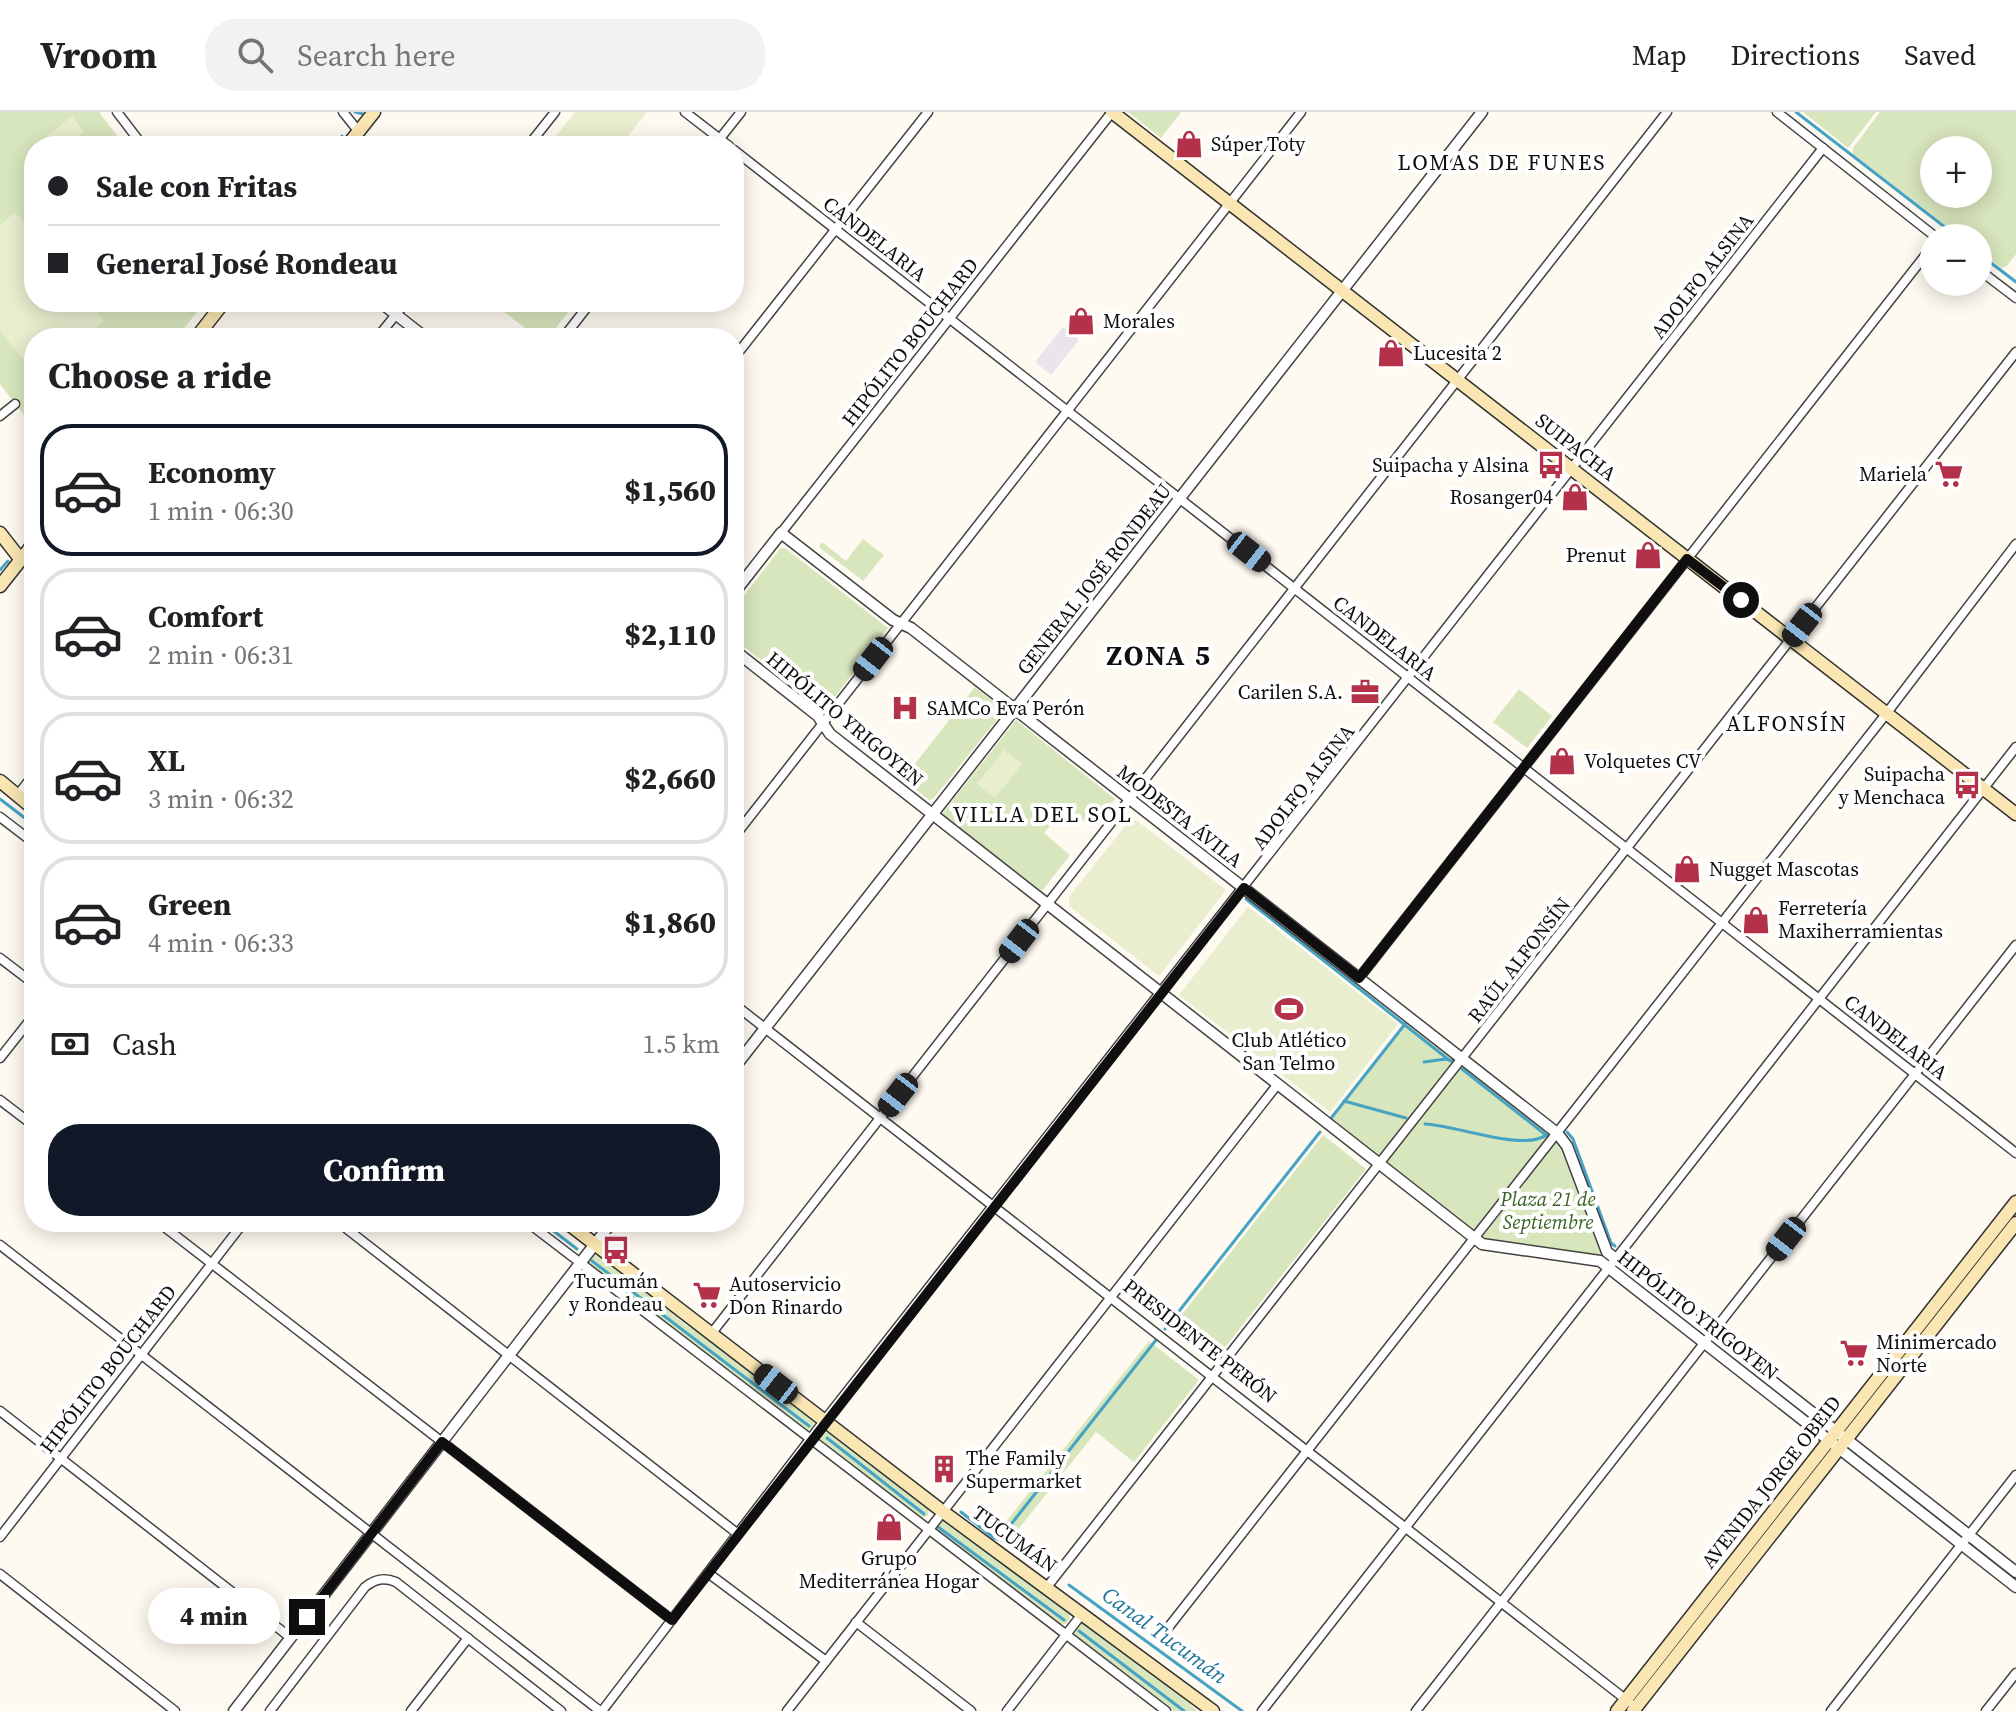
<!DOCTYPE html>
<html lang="en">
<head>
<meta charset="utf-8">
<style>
  :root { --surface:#fff; --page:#f2f2f2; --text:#202124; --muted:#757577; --line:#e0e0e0; --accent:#111827 }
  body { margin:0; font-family:"Source Serif 4",serif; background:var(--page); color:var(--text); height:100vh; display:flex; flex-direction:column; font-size:30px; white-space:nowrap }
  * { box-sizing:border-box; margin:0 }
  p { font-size:26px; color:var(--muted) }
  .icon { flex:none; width:44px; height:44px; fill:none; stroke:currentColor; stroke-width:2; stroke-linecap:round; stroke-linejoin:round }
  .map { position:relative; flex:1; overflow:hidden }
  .drawer { position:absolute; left:24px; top:216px; width:720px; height:904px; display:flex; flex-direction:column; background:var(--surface); border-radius:32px; box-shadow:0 4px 20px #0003 }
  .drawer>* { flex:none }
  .top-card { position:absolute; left:24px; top:24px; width:720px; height:176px; border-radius:32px; box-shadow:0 4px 20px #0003; display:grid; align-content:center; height:176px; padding:0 24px; background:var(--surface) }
  .controls { position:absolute; left:1920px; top:24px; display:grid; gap:16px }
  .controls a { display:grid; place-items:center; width:72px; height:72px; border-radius:50%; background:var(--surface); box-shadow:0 4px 20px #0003; font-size:40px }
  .end { position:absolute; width:36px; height:36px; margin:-18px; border:10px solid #0f0f0f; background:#fff; box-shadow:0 0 0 4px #fff }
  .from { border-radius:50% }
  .bubble { position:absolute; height:56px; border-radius:28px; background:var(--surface); box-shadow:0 4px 20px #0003; font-size:26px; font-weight:800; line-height:56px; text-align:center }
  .car { position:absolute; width:24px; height:48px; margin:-24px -12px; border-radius:10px; box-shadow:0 0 6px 2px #0007; background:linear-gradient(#222 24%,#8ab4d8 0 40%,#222 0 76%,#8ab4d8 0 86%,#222 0) }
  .top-card b { display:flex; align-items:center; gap:28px; height:76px; font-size:30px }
  .top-card b+b { border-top:2px solid var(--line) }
  .top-card i { width:20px; height:20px; background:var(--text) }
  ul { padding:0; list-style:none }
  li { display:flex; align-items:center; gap:24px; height:132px; margin:0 16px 12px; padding:0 8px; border:4px solid var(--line); border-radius:32px }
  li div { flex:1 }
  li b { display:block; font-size:30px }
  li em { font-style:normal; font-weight:800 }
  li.selected { border-color:var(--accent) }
  li>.icon { width:72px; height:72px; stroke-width:1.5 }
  h2 { padding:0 24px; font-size:36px; line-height:96px }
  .pay { display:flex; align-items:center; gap:20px; height:88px; padding:0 24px; font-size:30px }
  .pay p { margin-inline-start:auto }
  .button { display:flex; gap:16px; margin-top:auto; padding:16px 24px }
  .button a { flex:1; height:92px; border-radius:32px; background:var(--accent); color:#fff; font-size:32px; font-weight:800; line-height:92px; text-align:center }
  header { display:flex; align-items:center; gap:48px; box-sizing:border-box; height:112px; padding:0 40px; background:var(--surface); border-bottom:2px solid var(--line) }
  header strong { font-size:38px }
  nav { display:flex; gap:44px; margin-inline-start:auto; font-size:28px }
  .search { width:560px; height:72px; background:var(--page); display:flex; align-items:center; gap:20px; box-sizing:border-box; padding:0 28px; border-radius:32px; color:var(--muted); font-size:30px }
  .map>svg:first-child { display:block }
  .industrial { fill:#eae4ec }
  .green { fill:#d8e6bd; fill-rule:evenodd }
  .pitch { fill:#e8eece }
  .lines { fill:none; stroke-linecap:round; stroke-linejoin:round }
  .stream { stroke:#46a3c3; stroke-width:3 }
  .minor-casing { stroke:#424242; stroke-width:11 }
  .tertiary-casing { stroke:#424242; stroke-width:13 }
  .secondary-casing { stroke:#313131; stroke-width:15 }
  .minor { stroke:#fff; stroke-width:8 }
  .tertiary { stroke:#fff; stroke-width:10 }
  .secondary { stroke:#f9e6b2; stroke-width:12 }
  .route { stroke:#0f0f0f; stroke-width:10 }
  .labels { text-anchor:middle; stroke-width:8; stroke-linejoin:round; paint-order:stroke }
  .poi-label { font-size:20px; fill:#0f0f0f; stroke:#fff; text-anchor:start }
  .street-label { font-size:20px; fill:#0f0f0f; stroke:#fff }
  .park-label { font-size:20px; font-style:italic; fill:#396224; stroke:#fff }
  .neighbourhood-label { font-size:22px; letter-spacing:2px; fill:#0f0f0f; stroke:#fff }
  .water-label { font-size:22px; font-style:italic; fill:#217597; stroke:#fff }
  .district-label { font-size:28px; font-weight:bold; letter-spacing:2px; fill:#0f0f0f; stroke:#fff }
</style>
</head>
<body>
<header>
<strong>Vroom</strong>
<div class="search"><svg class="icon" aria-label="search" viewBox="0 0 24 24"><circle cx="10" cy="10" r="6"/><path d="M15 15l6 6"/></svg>Search here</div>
<nav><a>Map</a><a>Directions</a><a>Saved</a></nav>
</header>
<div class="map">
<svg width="2016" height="1599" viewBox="0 0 2016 1599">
  <rect width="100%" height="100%" fill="#fefaf1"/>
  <polygon class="industrial" points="1063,215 1079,228 1051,263 1035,250"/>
  <g class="green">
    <polygon points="0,0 99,0 125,34 34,34 34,190 205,190 176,226 34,226 34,316 0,272"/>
    <polygon points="1128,0 1181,0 1161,26"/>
    <polygon points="1803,0 1876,0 1848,36"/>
    <path d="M1880,0H2016V142L2007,154L2001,156L1978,138V126H1962L1853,42V36ZM1934,38H1978V82H1934Z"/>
    <polygon points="491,190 576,190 548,226 538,226"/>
    <polygon points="863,427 884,443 863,469 819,435 822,430 846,449"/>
    <polygon points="785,436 888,516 827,595 823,596 734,527 734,497 780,437"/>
    <polygon points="975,575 1003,597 1003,600 933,687 929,688 903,667"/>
    <polygon points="1519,577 1552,604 1527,636 1493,610"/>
    <polygon points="1016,608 1115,687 1092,715 1066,694 1044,721 1070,743 1042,779 942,702"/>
    <polygon points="1410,906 1557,1021 1475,1126 1326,1012"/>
    <polygon points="1323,1023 1366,1057 1214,1249 1172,1215"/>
    <polygon points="1558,1027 1561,1030 1603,1141 1598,1143 1485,1128 1481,1123 1554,1028"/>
    <polygon points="594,1143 600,1143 613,1153 686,1213 707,1226 811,1306 814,1310 812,1317 805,1319 589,1153 588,1148"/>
    <polygon points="1149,1229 1199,1268 1134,1350 1096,1320 1012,1425 997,1421"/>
    <polygon points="822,1320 831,1321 928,1396 928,1404 920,1406 820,1331 819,1324"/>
    <polygon points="942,1407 1063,1493 1069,1500 1070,1507 1066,1512 1059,1512 938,1421 936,1413"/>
    <polygon points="1082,1511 1090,1513 1173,1575 1197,1599 1174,1599 1077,1527 1073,1518"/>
  </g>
  <g class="pitch">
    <polygon points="575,0 647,0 620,34 548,34"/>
    <polygon points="72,4 84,20 67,34 34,34 34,49 27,40"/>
    <polygon points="15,100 34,123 34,190 89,190 104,209 83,226 34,226 34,260 0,219 0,113"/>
    <polygon points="1004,638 1022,652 995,686 977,672"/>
    <polygon points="1136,708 1226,778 1159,864 1069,794 1069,785 1129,709"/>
    <polygon points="1248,795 1398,912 1330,1000 1179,883"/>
  </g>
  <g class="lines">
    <g class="stream">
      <polyline points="355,0 363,2"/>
      <polyline points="1796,0 1959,126"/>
      <polyline points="340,34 342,24"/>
      <polyline points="1978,141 2016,170"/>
      <polyline points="0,458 8,449"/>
      <polyline points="0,687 34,713"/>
      <polyline points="1246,787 1449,948"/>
      <polyline points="1424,950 1446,947 1452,949"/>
      <polyline points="1462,957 1546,1023"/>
      <polyline points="1344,989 1406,1006"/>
      <polyline points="1332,1005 1409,907"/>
      <path d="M1425,1012C1456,1013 1525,1041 1548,1022"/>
      <polyline points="1567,1020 1573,1027 1611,1131 1615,1134"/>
      <polyline points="542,1110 577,1137"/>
      <polyline points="592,1149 809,1314"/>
      <polyline points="1165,1217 1320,1020"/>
      <polyline points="827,1326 924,1402"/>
      <polyline points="961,1400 994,1426 1013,1431 1048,1457"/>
      <polyline points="938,1415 1064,1508"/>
      <polyline points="1005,1430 1005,1420 1156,1228"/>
      <polyline points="1069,1473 1242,1599"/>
      <polyline points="1079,1519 1184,1599"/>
    </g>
    <defs>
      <g id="minor">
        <polyline points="117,0 143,34"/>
        <polyline points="343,0 359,20"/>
        <polyline points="685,0 729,34"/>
        <polyline points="1777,0 1937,126"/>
        <polyline points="528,34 555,0"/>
        <polyline points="714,34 741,0"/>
        <polyline points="734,38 2016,1041"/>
        <polyline points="1978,157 2016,186"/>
        <polyline points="377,226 406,190"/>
        <polyline points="563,226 591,190"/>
        <polyline points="734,246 928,0"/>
        <polyline points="0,304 15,292"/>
        <polyline points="781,421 1112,0"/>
        <polyline points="17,684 34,662"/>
        <polyline points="0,705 34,731"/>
        <polyline points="734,725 1301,0"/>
        <polyline points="0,846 34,872"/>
        <polyline points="1359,866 1934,132"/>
        <polyline points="734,892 1629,1590"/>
        <polyline points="0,946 34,903"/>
        <polyline points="0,988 34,1014"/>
        <polyline points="158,1110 672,1508"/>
        <polyline points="338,1110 738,1422"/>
        <polyline points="527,1110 1166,1599"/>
        <polyline points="0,1133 600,1599"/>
        <polyline points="711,1222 1667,0"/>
        <polyline points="0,1299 291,1526"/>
        <polyline points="0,1425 244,1110"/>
        <polyline points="708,1461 826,1549"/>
        <polyline points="0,1462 175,1599"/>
        <polyline points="1047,1475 2016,240"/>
        <polyline points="856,1510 971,1599"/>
        <polyline points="1160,1526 1886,602 2016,432"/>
        <path d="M270,1599L365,1475C375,1467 384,1465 396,1470L561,1599"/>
        <polyline points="411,1599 468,1526"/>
        <polyline points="602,1599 824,1309 1823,36"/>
        <polyline points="787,1599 1277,973"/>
        <polyline points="1007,1599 1082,1502"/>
        <polyline points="1262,1599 2016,635"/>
        <polyline points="1416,1599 2016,833"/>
        <polyline points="1831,1599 2016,1363"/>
        <polyline points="1986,1599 2016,1561"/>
      </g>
      <g id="tertiary">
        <polyline points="380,190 426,226"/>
        <polyline points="734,481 781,421 893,508 911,516 1557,1021 1567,1034 1607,1140 2016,1460"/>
        <polyline points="734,538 818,604 830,622 1482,1132 1600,1149 2016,1475"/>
        <polyline points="734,956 1482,0"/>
        <polyline points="234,1599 612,1110"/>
      </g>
      <g id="secondary">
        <polyline points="1112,0 2016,702"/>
        <polyline points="347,34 374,0"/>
        <polyline points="196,226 224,190"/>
        <polyline points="0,421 21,448"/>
        <polyline points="0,474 34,431"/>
        <polyline points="0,669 34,697"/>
        <polyline points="566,1110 942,1399 1213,1599"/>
        <polyline points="1617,1599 2016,1090"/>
        <polyline points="1633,1599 2016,1111"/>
      </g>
    </defs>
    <use href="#minor" class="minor-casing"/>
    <use href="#tertiary" class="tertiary-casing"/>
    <use href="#secondary" class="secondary-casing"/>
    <use href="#minor" class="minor"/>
    <use href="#tertiary" class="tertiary"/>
    <use href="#secondary" class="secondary"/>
  </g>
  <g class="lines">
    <polyline class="route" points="307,1505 442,1330 672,1508 1244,776 1359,866 1687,447 1741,488"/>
  </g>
  <defs>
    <symbol id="shop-bare" viewBox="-9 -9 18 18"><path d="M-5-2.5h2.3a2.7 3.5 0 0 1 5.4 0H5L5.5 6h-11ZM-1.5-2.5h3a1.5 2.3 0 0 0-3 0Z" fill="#b4314a" stroke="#fff" stroke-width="2.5" paint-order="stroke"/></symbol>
    <symbol id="bus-bare" viewBox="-9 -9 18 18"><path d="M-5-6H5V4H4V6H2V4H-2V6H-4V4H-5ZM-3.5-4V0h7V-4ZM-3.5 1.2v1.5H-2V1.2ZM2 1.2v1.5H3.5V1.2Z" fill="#b4314a" stroke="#fff" stroke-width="2.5" paint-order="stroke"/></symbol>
    <symbol id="supermarket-bare" viewBox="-9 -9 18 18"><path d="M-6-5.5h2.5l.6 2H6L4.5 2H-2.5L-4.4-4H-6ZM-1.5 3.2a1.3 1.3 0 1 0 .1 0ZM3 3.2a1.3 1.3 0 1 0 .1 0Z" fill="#b4314a" stroke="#fff" stroke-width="2.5" paint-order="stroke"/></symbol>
    <symbol id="office-bare" viewBox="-9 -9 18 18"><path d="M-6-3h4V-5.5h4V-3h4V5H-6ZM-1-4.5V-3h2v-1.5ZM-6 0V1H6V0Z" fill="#b4314a" stroke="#fff" stroke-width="2.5" paint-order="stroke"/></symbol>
    <symbol id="hospital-bare" viewBox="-9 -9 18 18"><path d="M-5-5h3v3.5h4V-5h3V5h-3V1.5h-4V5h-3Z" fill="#b4314a" stroke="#fff" stroke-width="2.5" paint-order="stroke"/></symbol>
    <symbol id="stadium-bare" viewBox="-9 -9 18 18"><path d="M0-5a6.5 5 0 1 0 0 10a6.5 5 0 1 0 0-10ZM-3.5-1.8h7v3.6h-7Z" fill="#b4314a" stroke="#fff" stroke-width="2.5" paint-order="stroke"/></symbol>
    <symbol id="building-bare" viewBox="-9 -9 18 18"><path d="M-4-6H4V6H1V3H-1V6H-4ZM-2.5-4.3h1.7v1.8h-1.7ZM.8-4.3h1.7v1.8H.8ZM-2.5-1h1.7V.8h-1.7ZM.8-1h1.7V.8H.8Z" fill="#b4314a" stroke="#fff" stroke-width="2.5" paint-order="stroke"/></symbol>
  </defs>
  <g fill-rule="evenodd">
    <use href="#shop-bare" x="1169" y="12" width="40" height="40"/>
    <use href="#shop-bare" x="1061" y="189" width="40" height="40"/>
    <use href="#shop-bare" x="1371" y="221" width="40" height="40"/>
    <use href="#bus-bare" x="1531" y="333" width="40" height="40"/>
    <use href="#supermarket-bare" x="1929" y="342" width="40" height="40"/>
    <use href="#shop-bare" x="1555" y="365" width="40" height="40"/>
    <use href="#shop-bare" x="1628" y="423" width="40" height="40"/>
    <use href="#office-bare" x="1345" y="560" width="40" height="40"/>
    <use href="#hospital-bare" x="885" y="576" width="40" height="40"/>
    <use href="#shop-bare" x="1542" y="629" width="40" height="40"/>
    <use href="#bus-bare" x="1947" y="653" width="40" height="40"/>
    <use href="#shop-bare" x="1667" y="737" width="40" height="40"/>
    <use href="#shop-bare" x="1736" y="788" width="40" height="40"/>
    <use href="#stadium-bare" x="1269" y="877" width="40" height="40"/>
    <use href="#bus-bare" x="596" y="1118" width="40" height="40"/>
    <use href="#supermarket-bare" x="687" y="1163" width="40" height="40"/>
    <use href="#supermarket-bare" x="1834" y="1221" width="40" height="40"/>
    <use href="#building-bare" x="924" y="1337" width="40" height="40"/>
    <use href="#shop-bare" x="869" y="1395" width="40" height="40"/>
  </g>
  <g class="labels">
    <g class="poi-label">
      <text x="1211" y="39">Súper Toty</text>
      <text x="1103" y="216">Morales</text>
      <text x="1413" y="248">Lucesita 2</text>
      <text x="1529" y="360" text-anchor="end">Suipacha y Alsina</text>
      <text x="1927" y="369" text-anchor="end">Mariela</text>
      <text x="1553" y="392" text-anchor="end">Rosanger04</text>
      <text x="1626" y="450" text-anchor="end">Prenut</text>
      <text x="1343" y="587" text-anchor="end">Carilen S.A.</text>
      <text x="927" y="603">SAMCo Eva Perón</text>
      <text x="1584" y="656">Volquetes CV</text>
      <text x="1945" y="669" text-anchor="end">Suipacha<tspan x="1945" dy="23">y Menchaca</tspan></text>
      <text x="1709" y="764">Nugget Mascotas</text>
      <text x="1778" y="803">Ferretería<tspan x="1778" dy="23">Maxiherramientas</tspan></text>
      <text x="1289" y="935" text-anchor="middle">Club Atlético<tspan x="1289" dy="23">San Telmo</tspan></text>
      <text x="616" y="1176" text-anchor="middle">Tucumán<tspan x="616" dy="23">y Rondeau</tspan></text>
      <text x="729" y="1179">Autoservicio<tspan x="729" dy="23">Don Rinardo</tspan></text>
      <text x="1876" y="1237">Minimercado<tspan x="1876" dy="23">Norte</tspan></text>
      <text x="966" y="1353">The Family<tspan x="966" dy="23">Supermarket</tspan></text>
      <text x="889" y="1453" text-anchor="middle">Grupo<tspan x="889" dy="23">Mediterránea Hogar</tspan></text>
    </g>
    <g class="street-label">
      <text transform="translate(875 127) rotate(38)" y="7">CANDELARIA</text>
      <text transform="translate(1702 164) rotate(-52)" y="7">ADOLFO ALSINA</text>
      <text transform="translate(910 230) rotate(-52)" y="7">HIPÓLITO BOUCHARD</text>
      <text transform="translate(1576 335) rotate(38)" y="7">SUIPACHA</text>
      <text transform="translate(1094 467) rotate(-52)" y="7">GENERAL JOSÉ RONDEAU</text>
      <text transform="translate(1385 526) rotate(38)" y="7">CANDELARIA</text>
      <text transform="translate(845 607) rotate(40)" y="7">HIPÓLITO YRIGOYEN</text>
      <text transform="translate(1303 675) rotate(-52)" y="7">ADOLFO ALSINA</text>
      <text transform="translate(1180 704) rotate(38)" y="7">MODESTA ÁVILA</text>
      <text transform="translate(1519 848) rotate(-52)" y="7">RAÚL ALFONSÍN</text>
      <text transform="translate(1896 925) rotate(38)" y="7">CANDELARIA</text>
      <text transform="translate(1698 1203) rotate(38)" y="7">HIPÓLITO YRIGOYEN</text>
      <text transform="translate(1200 1229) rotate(38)" y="7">PRESIDENTE PERÓN</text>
      <text transform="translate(108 1257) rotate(-52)" y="7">HIPÓLITO BOUCHARD</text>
      <text transform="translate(1771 1370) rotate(-52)" y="7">AVENIDA JORGE OBEID</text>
      <text transform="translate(1015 1427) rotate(36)" y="7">TUCUMÁN</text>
    </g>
    <g class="park-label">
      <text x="1548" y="1094">Plaza 21 de<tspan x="1548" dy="23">Septiembre</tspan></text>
    </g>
    <g class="neighbourhood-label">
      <text x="1502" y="58">LOMAS DE FUNES</text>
      <text x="1787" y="619">ALFONSÍN</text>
      <text x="1043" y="710">VILLA DEL SOL</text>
    </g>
    <g class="water-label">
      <text transform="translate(1165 1523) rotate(36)" y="8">Canal Tucumán</text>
    </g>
    <g class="district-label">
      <text x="1159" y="553">ZONA 5</text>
    </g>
  </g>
</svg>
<div class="controls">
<a>+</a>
<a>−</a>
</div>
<i class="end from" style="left:1741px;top:488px"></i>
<i class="end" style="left:307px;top:1505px"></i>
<div class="bubble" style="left:148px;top:1476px;width:132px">4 min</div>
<i class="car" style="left:1249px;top:440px;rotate:128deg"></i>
<i class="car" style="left:1802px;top:513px;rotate:218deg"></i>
<i class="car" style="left:873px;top:547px;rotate:218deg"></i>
<i class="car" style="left:1019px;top:829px;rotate:218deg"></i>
<i class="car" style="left:898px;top:983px;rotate:218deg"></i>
<i class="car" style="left:1786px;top:1127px;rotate:218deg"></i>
<i class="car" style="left:776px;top:1272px;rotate:308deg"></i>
<div class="top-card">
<b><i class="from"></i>Sale con Fritas</b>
<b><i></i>General José Rondeau</b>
</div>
<section class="drawer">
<h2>Choose a ride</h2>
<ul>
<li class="selected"><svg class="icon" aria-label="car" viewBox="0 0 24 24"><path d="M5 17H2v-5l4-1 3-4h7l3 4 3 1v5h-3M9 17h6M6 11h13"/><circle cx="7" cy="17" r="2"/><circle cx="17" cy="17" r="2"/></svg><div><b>Economy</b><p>1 min · 06:30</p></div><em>$1,560</em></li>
<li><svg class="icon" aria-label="car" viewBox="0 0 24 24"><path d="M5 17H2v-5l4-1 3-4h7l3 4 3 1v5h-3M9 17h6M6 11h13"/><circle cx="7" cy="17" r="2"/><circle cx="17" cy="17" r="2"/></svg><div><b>Comfort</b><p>2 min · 06:31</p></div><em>$2,110</em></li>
<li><svg class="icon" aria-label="car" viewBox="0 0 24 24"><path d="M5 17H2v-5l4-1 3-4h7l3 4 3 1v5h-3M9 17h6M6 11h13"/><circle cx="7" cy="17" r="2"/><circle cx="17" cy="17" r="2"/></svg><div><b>XL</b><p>3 min · 06:32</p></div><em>$2,660</em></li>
<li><svg class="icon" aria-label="car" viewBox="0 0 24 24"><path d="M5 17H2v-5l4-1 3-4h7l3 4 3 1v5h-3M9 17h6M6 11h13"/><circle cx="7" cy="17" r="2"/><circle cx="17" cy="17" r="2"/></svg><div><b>Green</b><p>4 min · 06:33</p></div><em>$1,860</em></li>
</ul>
<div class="pay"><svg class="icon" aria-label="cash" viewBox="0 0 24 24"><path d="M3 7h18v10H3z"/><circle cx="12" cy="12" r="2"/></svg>Cash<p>1.5 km</p></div>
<div class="button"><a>Confirm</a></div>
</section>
</div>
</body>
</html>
